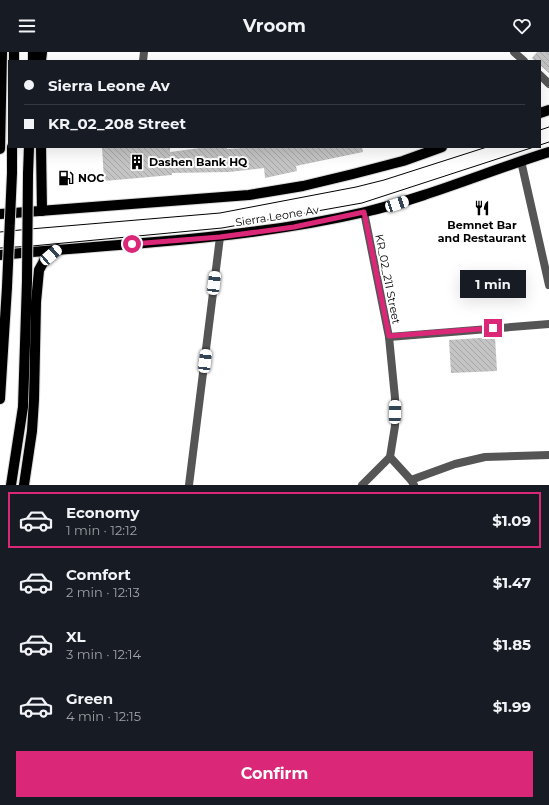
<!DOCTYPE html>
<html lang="en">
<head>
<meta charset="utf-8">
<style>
  :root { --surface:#171b24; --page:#242831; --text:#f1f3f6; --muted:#9ea1a6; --line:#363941; --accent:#db2777 }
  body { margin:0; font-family:Montserrat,sans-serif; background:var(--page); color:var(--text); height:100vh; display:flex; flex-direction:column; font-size:15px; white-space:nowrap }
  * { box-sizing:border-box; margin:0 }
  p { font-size:13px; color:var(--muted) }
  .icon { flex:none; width:22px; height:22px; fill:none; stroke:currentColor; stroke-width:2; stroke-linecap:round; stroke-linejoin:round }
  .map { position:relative; height:433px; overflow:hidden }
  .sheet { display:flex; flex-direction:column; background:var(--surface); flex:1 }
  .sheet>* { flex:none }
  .banner { position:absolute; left:8px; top:8px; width:533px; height:88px; border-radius:0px; box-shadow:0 4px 16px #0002; display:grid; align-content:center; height:88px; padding:0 16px; background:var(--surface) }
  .end { position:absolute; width:18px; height:18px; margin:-9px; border:5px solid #db2777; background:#fff; box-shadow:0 0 0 2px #fff }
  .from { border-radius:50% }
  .bubble { position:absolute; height:28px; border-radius:0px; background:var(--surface); box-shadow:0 4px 16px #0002; font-size:13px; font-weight:700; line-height:28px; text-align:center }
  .car { position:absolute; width:12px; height:24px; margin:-12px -6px; border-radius:5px; box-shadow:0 0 3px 1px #0007; background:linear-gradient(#fff 24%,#345 0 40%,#fff 0 76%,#345 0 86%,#fff 0) }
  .banner b { display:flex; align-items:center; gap:14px; height:38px; font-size:15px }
  .banner b+b { border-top:1px solid var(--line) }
  .banner i { width:10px; height:10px; background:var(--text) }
  ul { padding:7px 0 0; list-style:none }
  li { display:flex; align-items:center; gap:12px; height:56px; margin:0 8px 6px; padding:0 8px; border:2px solid transparent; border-radius:0px }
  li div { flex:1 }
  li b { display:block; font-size:15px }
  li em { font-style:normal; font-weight:700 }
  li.on { border-color:var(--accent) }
  li>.icon { width:36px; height:36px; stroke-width:1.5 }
  .action { display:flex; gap:8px; margin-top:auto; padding:8px 16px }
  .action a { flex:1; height:46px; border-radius:0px; background:var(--accent); color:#fff; font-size:16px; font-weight:700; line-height:46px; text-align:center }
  header { display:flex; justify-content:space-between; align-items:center; height:52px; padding:0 16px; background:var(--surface); font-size:18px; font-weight:700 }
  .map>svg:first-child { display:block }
  .building { fill:url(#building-back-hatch) }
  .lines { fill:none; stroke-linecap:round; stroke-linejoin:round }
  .primary-casing { stroke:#dbdbdb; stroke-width:12 }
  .street { stroke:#555; stroke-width:8 }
  .primary { stroke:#000; stroke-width:10 }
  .tram { stroke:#000; stroke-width:1 }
  .primary-bridge-casing { stroke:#dbdbdb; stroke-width:12; stroke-linecap:butt }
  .primary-bridge { stroke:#000; stroke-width:10 }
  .route { stroke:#db2777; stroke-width:5 }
  .labels { text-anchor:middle; stroke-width:4; stroke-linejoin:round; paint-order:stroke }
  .poi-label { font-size:11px; font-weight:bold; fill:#000; stroke:#fff; text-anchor:start }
  .street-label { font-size:11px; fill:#000; stroke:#fff }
</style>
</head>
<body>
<header><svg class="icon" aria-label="menu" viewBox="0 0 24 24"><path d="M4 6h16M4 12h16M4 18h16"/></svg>Vroom<svg class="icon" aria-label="heart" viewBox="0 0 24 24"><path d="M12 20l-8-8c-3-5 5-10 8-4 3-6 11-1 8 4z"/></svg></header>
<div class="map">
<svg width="549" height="433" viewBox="0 0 549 433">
  <defs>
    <pattern id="building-back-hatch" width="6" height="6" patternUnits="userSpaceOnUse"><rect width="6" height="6" fill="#c4c4c4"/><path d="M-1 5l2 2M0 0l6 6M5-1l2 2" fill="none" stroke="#a7a7a7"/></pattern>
  </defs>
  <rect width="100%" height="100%" fill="#fff"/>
  <g class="building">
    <polygon points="537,0 549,0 549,21 540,13 540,9 535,9 532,6"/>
    <polygon points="102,95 170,95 170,100 200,96 200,95 227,95 227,97 261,95 362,95 363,100 296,114 297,119 265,126 264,116 229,120 172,121 172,123 104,129"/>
    <polygon points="495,285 497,319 451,321 449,288"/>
  </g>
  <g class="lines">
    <defs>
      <g id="primary">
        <polyline points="14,9 14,0"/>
        <polyline points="33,9 33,0"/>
        <polyline points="41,9 42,0"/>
        <polyline points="540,61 549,58"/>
        <polyline points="41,95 42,159"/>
        <polyline points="0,97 2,0"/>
        <polyline points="12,121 12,95"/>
        <polyline points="28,122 29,95"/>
        <polyline points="0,162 249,143 303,134 353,122 403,109 442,95"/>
        <path d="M0,203C122,191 245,188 365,160C428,145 488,119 549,100"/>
        <polyline points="0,347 7,235"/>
        <polyline points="11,433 23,355 27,229"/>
        <polyline points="24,433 32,379 34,348 36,250 39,218 44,209 57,197"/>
      </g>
    </defs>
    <use href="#primary" class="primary-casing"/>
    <g class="street">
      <polyline points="514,0 524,9"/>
      <polyline points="143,9 144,0"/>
      <polyline points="540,23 549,32"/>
      <polyline points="521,109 549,233"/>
      <polyline points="364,160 389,285 395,346 395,374 390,405 411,428 414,433"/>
      <polyline points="389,285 549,272"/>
      <polyline points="411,428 455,412 485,405 549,403"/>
      <polyline points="189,433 220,185"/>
      <polyline points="362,433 390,405"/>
    </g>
    <use href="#primary" class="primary"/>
    <g class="tram">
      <polyline points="540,78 549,75"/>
      <polyline points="540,93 549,90"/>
      <polyline points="0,180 30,177 220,161 356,135 384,128 487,95"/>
      <polyline points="0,196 32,194 222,176 362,151 534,95"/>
    </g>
    <defs>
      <g id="primary-bridge">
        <polyline points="27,229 28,122"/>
        <polyline points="7,235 12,121"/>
      </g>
    </defs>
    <use href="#primary-bridge" class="primary-bridge-casing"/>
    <use href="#primary-bridge" class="primary-bridge"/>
  </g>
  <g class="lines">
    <polyline class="route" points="132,192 220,185 294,175 364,160 389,284 493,276"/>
  </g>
  <defs>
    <symbol id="building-bare" viewBox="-9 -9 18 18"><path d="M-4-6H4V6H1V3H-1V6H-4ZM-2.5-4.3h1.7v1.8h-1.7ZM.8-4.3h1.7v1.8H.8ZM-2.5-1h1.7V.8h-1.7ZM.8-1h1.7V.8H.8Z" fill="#000" stroke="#fff" stroke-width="2.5" paint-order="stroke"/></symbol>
    <symbol id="fuel-bare" viewBox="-9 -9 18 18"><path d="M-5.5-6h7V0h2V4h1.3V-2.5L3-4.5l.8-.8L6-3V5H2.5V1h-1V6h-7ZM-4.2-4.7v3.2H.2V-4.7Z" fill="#000" stroke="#fff" stroke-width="2.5" paint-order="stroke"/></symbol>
    <symbol id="restaurant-bare" viewBox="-9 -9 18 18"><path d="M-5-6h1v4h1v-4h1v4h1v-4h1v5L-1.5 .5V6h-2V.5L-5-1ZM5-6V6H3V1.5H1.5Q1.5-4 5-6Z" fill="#000" stroke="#fff" stroke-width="2.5" paint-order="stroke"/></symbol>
  </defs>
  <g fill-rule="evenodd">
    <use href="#building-bare" x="126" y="99" width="22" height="22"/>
    <use href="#fuel-bare" x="55" y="115" width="22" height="22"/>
    <use href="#restaurant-bare" x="471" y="145" width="22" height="22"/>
  </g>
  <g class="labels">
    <g class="poi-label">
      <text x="149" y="114">Dashen Bank HQ</text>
      <text x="78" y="130">NOC</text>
      <text x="482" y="177" text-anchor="middle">Bemnet Bar<tspan x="482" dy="13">and Restaurant</tspan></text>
    </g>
    <g class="street-label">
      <text transform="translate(277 164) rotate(-9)" y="4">Sierra Leone Av</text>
      <text transform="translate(388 227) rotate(79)" y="4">KR_02_211 Street</text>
    </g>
  </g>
</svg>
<i class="end from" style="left:132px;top:192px"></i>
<i class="end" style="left:493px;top:276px"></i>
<div class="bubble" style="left:460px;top:218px;width:66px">1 min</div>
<i class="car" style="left:397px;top:152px;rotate:72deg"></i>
<i class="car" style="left:51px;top:203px;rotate:49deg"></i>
<i class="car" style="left:214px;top:231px;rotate:7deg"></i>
<i class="car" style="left:205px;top:309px;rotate:7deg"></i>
<i class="car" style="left:395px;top:360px;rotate:1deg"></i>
<div class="banner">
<b><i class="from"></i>Sierra Leone Av</b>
<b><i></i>KR_02_208 Street</b>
</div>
</div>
<section class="sheet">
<ul>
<li class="on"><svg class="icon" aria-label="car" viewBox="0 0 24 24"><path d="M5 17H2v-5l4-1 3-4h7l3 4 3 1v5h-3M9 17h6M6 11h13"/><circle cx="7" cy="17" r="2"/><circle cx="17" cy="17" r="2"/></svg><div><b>Economy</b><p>1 min · 12:12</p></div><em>$1.09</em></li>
<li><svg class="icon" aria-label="car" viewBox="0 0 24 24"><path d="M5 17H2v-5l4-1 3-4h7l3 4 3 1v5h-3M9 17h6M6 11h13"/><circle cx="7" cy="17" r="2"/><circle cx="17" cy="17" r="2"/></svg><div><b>Comfort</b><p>2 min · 12:13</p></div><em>$1.47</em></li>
<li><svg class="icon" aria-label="car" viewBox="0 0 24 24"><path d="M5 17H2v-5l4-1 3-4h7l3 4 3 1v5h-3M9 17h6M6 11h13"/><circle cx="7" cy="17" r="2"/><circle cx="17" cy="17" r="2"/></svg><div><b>XL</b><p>3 min · 12:14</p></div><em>$1.85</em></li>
<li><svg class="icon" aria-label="car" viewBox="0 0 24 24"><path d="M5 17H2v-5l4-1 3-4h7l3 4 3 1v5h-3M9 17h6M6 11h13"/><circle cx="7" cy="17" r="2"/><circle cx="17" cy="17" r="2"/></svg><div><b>Green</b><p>4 min · 12:15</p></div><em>$1.99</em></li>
</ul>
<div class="action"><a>Confirm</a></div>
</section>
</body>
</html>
